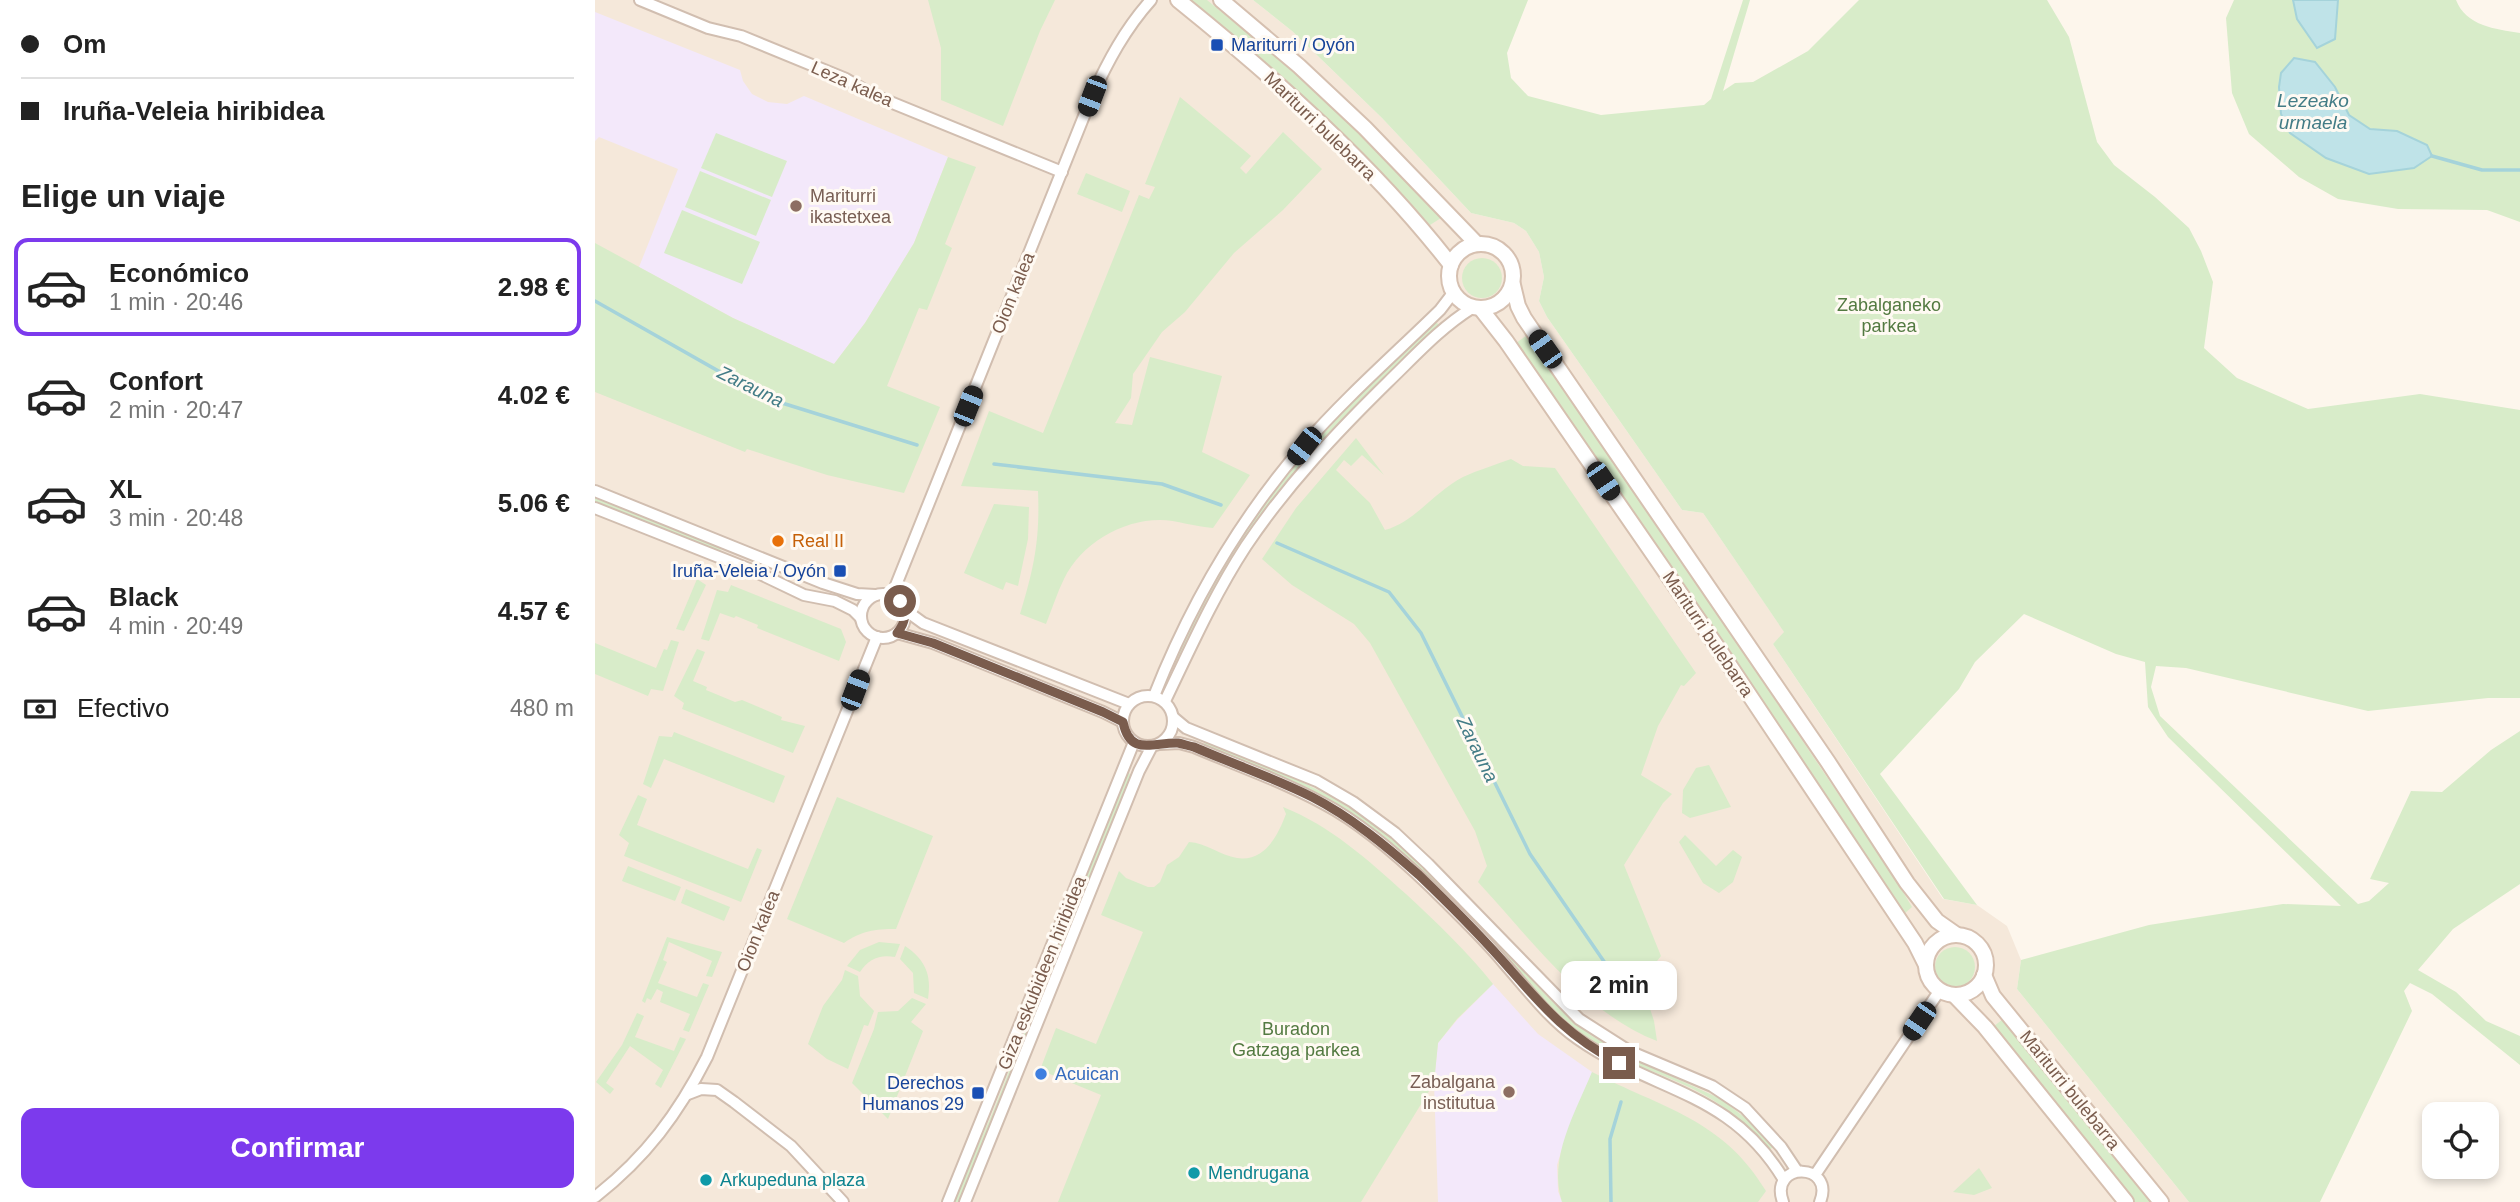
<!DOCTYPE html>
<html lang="es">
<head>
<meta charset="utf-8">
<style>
  :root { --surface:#fff; --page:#f6f6f6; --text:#222; --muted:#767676; --line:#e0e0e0; --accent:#7c3aed }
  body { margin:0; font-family:Helvetica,sans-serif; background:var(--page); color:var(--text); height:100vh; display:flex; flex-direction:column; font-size:26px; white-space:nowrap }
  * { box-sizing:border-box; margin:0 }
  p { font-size:23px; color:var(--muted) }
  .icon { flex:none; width:38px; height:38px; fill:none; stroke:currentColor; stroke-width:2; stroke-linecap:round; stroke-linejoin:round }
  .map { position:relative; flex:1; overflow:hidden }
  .drawer { display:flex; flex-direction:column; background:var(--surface); width:595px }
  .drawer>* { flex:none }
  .banner { display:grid; align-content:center; height:154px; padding:0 21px; background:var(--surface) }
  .controls { position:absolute; left:1827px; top:1102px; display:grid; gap:14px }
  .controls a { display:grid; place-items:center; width:77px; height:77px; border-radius:14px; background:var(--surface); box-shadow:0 4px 10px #0003; font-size:35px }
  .end { position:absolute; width:32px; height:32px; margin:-16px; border:9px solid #7a5c4d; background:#fff; box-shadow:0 0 0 4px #fff }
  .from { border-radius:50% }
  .bubble { position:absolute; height:49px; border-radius:14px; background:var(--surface); box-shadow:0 4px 10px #0003; font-size:23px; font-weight:600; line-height:49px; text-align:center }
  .car { position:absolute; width:21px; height:42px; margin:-21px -10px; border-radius:9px; box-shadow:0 0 5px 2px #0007; background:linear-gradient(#222 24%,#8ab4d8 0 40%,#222 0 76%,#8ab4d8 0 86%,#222 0) }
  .banner b { display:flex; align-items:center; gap:24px; height:66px; font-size:26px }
  .banner b+b { border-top:2px solid var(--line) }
  .banner i { width:18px; height:18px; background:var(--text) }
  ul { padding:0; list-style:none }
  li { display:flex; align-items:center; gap:21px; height:98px; margin:0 14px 10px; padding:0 7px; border:4px solid transparent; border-radius:14px }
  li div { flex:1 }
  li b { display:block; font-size:26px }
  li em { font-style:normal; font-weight:600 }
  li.selected { border-color:var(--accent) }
  li>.icon { width:63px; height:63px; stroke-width:1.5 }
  h2 { padding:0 21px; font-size:32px; line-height:84px }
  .pay { display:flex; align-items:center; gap:18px; height:77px; padding:0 21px; font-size:26px }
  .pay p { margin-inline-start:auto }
  .cta { display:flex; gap:14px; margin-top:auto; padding:14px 21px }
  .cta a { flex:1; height:80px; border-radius:14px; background:var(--accent); color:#fff; font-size:28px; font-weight:600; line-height:80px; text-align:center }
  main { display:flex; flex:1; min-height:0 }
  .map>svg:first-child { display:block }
  .residential { fill:#f5e8da }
  .education { fill:#f3e8fa }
  .green { fill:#d8ecc9 }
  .water { fill:#bfe3e8; stroke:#a5d3da; stroke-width:2 }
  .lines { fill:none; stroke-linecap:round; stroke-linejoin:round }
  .stream { stroke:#a5d3da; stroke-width:3.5 }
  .street-casing { stroke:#d1beb0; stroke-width:14 }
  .secondary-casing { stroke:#d6c0b0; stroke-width:18 }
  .street { stroke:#fff; stroke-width:10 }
  .secondary { stroke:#fff; stroke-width:14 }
  .route { stroke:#7a5c4d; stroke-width:9 }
  .transit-dot { fill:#1a4fb4; stroke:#fffaf3; stroke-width:2.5 }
  .education-dot { fill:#8d6e63; stroke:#fffaf3; stroke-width:2.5 }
  .food-dot { fill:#e8710a; stroke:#fffaf3; stroke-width:2.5 }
  .shop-dot { fill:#3f7fe0; stroke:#fffaf3; stroke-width:2.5 }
  .culture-dot { fill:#0f9aa8; stroke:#fffaf3; stroke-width:2.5 }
  .labels { text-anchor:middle; stroke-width:6; stroke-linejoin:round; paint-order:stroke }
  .transit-label { font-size:18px; fill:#164399; stroke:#fffaf3; text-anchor:end }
  .street-label { font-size:18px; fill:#7a5c4d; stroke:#fffaf3 }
  .education-label { font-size:18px; fill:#785e54; stroke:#fffaf3; text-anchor:start }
  .park-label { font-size:18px; fill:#537a41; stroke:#fffaf3 }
  .food-label { font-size:18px; fill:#c56008; stroke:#fffaf3; text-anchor:start }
  .shop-label { font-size:18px; fill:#366cbe; stroke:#fffaf3; text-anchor:start }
  .culture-label { font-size:18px; fill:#0d838f; stroke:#fffaf3; text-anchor:start }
  .water-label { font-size:19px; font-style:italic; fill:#437c86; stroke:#fffaf3 }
</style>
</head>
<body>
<main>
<section class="drawer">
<div class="banner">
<b><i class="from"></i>Om</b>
<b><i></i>Iruña-Veleia hiribidea</b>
</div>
<h2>Elige un viaje</h2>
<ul>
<li class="selected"><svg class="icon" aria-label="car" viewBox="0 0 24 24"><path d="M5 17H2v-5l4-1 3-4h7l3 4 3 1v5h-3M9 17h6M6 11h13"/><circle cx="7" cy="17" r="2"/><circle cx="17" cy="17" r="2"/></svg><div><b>Económico</b><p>1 min · 20:46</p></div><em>2.98 €</em></li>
<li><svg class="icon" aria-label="car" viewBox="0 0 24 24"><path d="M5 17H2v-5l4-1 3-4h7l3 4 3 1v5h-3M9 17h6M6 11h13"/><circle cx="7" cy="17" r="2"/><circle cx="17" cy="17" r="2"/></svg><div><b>Confort</b><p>2 min · 20:47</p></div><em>4.02 €</em></li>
<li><svg class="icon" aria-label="car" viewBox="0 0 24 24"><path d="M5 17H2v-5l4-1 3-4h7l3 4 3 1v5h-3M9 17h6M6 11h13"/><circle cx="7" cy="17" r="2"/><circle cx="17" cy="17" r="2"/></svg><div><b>XL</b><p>3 min · 20:48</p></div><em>5.06 €</em></li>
<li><svg class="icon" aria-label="car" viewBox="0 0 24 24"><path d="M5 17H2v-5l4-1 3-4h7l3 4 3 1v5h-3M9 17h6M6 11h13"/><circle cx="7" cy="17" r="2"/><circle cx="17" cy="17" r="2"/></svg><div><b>Black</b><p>4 min · 20:49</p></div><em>4.57 €</em></li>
</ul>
<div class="pay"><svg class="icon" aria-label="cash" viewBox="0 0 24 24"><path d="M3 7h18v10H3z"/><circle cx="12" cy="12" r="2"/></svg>Efectivo<p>480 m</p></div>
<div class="cta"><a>Confirmar</a></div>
</section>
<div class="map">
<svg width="1925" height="1202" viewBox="0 0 1925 1202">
  <rect width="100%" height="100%" fill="#fdf6ec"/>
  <polygon class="residential" points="0,0 658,0 697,31 787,118 876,213 919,223 931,231 944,252 949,277 944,301 952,317 1087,510 1108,513 1190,633 1178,644 1348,899 1382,905 1412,926 1426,960 1422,989 1594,1202 0,1202"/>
  <g class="education">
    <polygon points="0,12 145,70 148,81 157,94 173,102 192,104 209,96 353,157 319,243 270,323 239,364 138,318 44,267 83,169 4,137 0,141"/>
    <polygon points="898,984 943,1034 997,1072 970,1139 962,1165 963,1191 967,1202 843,1202 839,1083 843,1043 862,1020"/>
  </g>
  <g class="green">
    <polygon points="333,0 460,0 445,31 408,126 346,100 346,48"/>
    <path d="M593,0H612L728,96L846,218L835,225C761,143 680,68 593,0Z"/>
    <polygon points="658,0 933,0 912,53 916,78 933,96 1006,115 1109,105 1116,99 1148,0 1155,0 1128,91 1140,83 1158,82 1213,51 1264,0 1452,0 1474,37 1502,142 1519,165 1560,197 1594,228 1606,251 1618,282 1609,348 1642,378 1713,409 1825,394 1925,410 1925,698 1893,698 1773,711 1591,668 1561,666 1556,687 1565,716 1763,904 1774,901 1794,883 1775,879 1816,791 1847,792 1896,750 1925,731 1925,884 1858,929 1823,970 1861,992 1891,1021 1925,1036 1925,1065 1837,994 1815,983 1809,991 1817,1011 1725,1202 1594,1202 1422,989 1426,960 1554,925 1688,904 1746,906 1573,737 1553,707 1550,662 1521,654 1429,614 1380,662 1364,689 1285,774 1382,905 1349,899 1178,644 1189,632 1108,513 1087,510 952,317 944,301 949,277 944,252 931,231 919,223 876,213 787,118 697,31"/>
    <path d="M1639,0H1861C1871,26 1900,29 1925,33V222L1892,210L1803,209L1743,199L1704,177L1654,134L1637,93L1631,18Z"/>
    <path d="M585,97L656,156L645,168L651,174L688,132L727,169L688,210L639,253L590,312L567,332L538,374L536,398L520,423L537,425L555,357L627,376L607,452L655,475L618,528C601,527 581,520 565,520C526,520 486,544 469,579C462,593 457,609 451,624L425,614C439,568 445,540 443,491L366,486L394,411L448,433L544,195L554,199L560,187L550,184Z"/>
    <polygon points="121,133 192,161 177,197 106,168"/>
    <polygon points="353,157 381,167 350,244 357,248 332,310 324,308 292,386 345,407 309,493 232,475 152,449 150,452 0,392 0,243 138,318 239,364 270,323 319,243"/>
    <polygon points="105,171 176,200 161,236 90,207"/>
    <polygon points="491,173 535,191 527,212 482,194"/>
    <polygon points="87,210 165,242 147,284 69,253"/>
    <circle cx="887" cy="278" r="20"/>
    <path d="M841,322L844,325C811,358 776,389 744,422C675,494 622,578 581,667L575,665C596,624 616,582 642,544C697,460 768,390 841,322Z"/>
    <polygon points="931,336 1041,493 1299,877 1317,907 1309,914 921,343"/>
    <path d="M761,438L789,475L767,455L756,466L749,460L741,470L775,503L790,530C820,522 840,491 868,477C883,470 900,465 916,459L928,466L960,468L1101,673L1089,686L1086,685L1063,726L1046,775L1077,794L1068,803L1029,865L1066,956L1046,981L1059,1021L1062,1041C989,1013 935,938 883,882L892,866L880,831L775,643L759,624L697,585L667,559L701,508Z"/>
    <polygon points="0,498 126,548 125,552 0,502"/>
    <polygon points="399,504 434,507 433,539 423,586 411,582 408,590 369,573"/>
    <polygon points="102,579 111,585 89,631 81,629"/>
    <polygon points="136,585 246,629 251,642 244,661 162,628 163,625 141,616 139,618 125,613 114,641 106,639 122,590 133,592"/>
    <polygon points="76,640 84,642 68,691 56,689 53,696 0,674 0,643 61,668 69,649 72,650"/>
    <polygon points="102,649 110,652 98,681 112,687 111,690 140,702 147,700 187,717 186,720 210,726 198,753 87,709 89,703 79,696"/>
    <polygon points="79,732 190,776 179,803 69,759 56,788 48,784 64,736 77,737"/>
    <path d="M610,742C663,763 716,782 764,814C846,868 904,951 974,1018L997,1036L1028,1054L1126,1099L1158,1124L1179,1147L1175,1149C1152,1124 1127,1103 1096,1088C1061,1071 1023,1061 991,1037C950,1006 919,965 884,928C858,901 831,874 804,850C777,828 747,805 716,791C681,774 644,761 608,746Z"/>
    <polygon points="1114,765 1136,807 1095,818 1087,813 1088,790 1101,768"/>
    <polygon points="533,773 538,775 423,1054 389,1145 364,1202 358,1202 397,1114"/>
    <polygon points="43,795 52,799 42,825 153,869 162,848 167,850 146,902 29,856 34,843 24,835"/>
    <path d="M242,797L338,836L301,929C280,929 266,931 249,943L192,919Z"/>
    <path d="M688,807C736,826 773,860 811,894C841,922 872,951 898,984L862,1019L843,1043L839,1083L766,1202H463L506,1095L445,1070L461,1028L501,1044L548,932L506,915L524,871L531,878L553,887H559L565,882L572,865L584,857L594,842C611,843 625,855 642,858C670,862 683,835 691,814Z"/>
    <polygon points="1090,835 1121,866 1138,850 1147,857 1138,882 1124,893 1108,883 1084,842"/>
    <polygon points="33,866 86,887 80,901 27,881"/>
    <polygon points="91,889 135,907 129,921 86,903"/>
    <polygon points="72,937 127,952 117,977 111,976 117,961 74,942 68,960 72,962 63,983 102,997 108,983 114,985 94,1032 88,1030 95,1014 65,1002 68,992 62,989 56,1000 52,998 50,1003 47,1001"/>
    <path d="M284,942L305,944L300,957C285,954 273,959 265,972L252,966L265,950Z"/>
    <path d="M310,946C330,959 337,975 333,999L319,993L318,973L305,959Z"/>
    <circle cx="1360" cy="967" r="20"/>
    <polygon points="250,970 263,976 265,996 279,1011 273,1026 269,1025 253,1069 232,1059 213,1044 228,1006 247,980"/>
    <polygon points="317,998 331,1004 316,1022 328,1031 293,1119 257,1083 279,1029 283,1012 303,1011"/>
    <polygon points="42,1013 49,1016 40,1037 79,1051 85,1037 91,1039 66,1088 60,1084 68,1070 35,1046 11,1083 19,1089 15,1094 1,1082 27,1045"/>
    <polygon points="1408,1019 1556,1202 1540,1202 1398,1027"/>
    <path d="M997,1072C1067,1108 1128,1119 1171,1191L1163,1202H967C953,1158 980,1113 997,1072Z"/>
    <polygon points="1384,1168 1397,1188 1379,1195 1358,1192"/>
  </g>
  <g class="water">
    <polygon points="1698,0 1743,0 1740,39 1722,48 1702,19"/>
    <polygon points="1699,58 1720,62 1740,87 1754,115 1775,129 1802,131 1832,145 1837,156 1819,168 1774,174 1731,158 1695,133 1686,114 1684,87 1686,73"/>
  </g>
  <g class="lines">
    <g class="stream">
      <polyline points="1837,156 1887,170 1925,170"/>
      <polyline points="0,301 171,398 322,445"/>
      <polyline points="399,464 567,484 626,505"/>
      <polyline points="682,543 794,592 826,633 935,854 1041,1008"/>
      <polyline points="1016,1202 1015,1139 1026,1102"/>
    </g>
    <defs>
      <g id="street">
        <polyline points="45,0 113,28 146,36 251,79 278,95 467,172"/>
        <polyline points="0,491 228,583 262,594 280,595"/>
        <polyline points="0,508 159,571 209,595 240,601 258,610 266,618"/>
        <circle cx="288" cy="616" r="22"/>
        <path d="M297,595L497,96C513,61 530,29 556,0"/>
        <polyline points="310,610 328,623 534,704"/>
        <polyline points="302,633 338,643 508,712 528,722"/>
        <circle cx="553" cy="721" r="25"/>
        <path d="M559,696C595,605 645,519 709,445C751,397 800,354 845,310L858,293"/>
        <path d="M570,701C595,649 619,595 651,546C692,485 741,433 793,382C820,356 845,328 877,308"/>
        <polyline points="579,718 591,728 722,781 758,802 800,833 833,864 984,1019 1034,1051 1117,1086 1150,1108 1186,1147 1202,1171"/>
        <path d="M565,744L584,743L599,747C646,767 696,784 740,810C780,834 817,868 850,901C870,921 891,941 909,963C932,989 954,1019 983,1039C1060,1093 1135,1090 1189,1180"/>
        <polyline points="93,1094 106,1089 122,1090 139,1102 196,1146 248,1202"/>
        <polyline points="1220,1175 1345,990"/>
        <path d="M0,1197C51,1157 83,1114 112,1057L282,637"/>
        <polyline points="353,1202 539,742"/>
        <polyline points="370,1202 544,771 557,746"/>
        <path d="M1188,1202C1173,1161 1241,1162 1225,1202"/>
      </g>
      <g id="secondary">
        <path d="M583,0C681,79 778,165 856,265"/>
        <polyline points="626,0 704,66 770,128 882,244"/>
        <circle cx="886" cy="276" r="32"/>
        <polyline points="918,285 923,306 929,318 1233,762 1312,883 1342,921 1362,935"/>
        <polyline points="886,309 911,341 1123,648 1320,943 1331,965"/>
        <circle cx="1361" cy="965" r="30"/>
        <polyline points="1389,975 1398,996 1566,1202"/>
        <polyline points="1359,995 1390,1027 1531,1202"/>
      </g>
    </defs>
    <use href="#street" class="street-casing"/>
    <use href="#secondary" class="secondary-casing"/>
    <use href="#street" class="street"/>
    <use href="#secondary" class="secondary"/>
  </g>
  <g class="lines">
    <path class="route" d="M305,601C312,614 311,622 302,633L338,643L508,712L528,722C535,757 558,742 583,743C588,744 594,746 599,747C638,764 679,778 717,797C756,817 791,846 824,875C852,902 880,930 906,959C945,1003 970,1035 1024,1063"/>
  </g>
  <g class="transit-dot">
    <rect x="615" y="38" width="14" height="14" rx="3.5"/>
    <rect x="238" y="564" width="14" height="14" rx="3.5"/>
    <rect x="376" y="1086" width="14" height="14" rx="3.5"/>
  </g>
  <g class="education-dot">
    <circle cx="201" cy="206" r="7"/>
    <circle cx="914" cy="1092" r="7"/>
  </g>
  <circle class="food-dot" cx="183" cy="541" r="7"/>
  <circle class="shop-dot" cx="446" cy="1074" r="7"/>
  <g class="culture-dot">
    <circle cx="599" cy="1173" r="7"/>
    <circle cx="111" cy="1180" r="7"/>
  </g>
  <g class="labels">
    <g class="transit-label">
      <text x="636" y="51" text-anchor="start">Mariturri / Oyón</text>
      <text x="231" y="577">Iruña-Veleia / Oyón</text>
      <text x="369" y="1089">Derechos<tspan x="369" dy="21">Humanos 29</tspan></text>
    </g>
    <g class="street-label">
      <text transform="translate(257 84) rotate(24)" y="6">Leza kalea</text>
      <text transform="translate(725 126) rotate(44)" y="6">Mariturri bulebarra</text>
      <text transform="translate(418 293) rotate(-68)" y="6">Oion kalea</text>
      <text transform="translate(1113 634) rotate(56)" y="6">Mariturri bulebarra</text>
      <text transform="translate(163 931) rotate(-68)" y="6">Oion kalea</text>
      <text transform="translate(447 973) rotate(-68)" y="6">Giza eskubideen hiribidea</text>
      <text transform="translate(1475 1090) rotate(51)" y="6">Mariturri bulebarra</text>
    </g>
    <g class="education-label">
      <text x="215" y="202">Mariturri<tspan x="215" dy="21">ikastetxea</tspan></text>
      <text x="900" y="1088" text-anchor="end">Zabalgana<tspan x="900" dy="21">institutua</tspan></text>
    </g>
    <g class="park-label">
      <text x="1294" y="311">Zabalganeko<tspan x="1294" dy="21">parkea</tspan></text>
      <text x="701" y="1035">Buradon<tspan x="701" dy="21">Gatzaga parkea</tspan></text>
    </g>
    <g class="food-label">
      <text x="197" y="547">Real II</text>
    </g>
    <g class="shop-label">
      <text x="460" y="1080">Acuican</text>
    </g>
    <g class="culture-label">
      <text x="613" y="1179">Mendrugana</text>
      <text x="125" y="1186">Arkupeduna plaza</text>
    </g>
    <g class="water-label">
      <text x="1718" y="107">Lezeako<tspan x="1718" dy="22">urmaela</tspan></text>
      <text transform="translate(156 386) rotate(26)" y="7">Zarauna</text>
      <text transform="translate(883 749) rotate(64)" y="7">Zarauna</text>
    </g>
  </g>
</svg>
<div class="controls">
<a><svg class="icon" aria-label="locate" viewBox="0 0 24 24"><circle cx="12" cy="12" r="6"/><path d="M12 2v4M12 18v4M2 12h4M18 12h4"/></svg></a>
</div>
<i class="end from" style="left:305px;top:601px"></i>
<i class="end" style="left:1024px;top:1063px"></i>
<div class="bubble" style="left:966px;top:961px;width:116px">2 min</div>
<i class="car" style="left:497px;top:96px;rotate:201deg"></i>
<i class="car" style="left:950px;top:349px;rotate:325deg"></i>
<i class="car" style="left:373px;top:406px;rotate:22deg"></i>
<i class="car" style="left:709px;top:446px;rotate:218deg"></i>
<i class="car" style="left:1008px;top:481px;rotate:146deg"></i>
<i class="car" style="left:260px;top:690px;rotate:21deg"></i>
<i class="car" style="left:1324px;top:1021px;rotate:214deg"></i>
</div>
</main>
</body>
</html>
